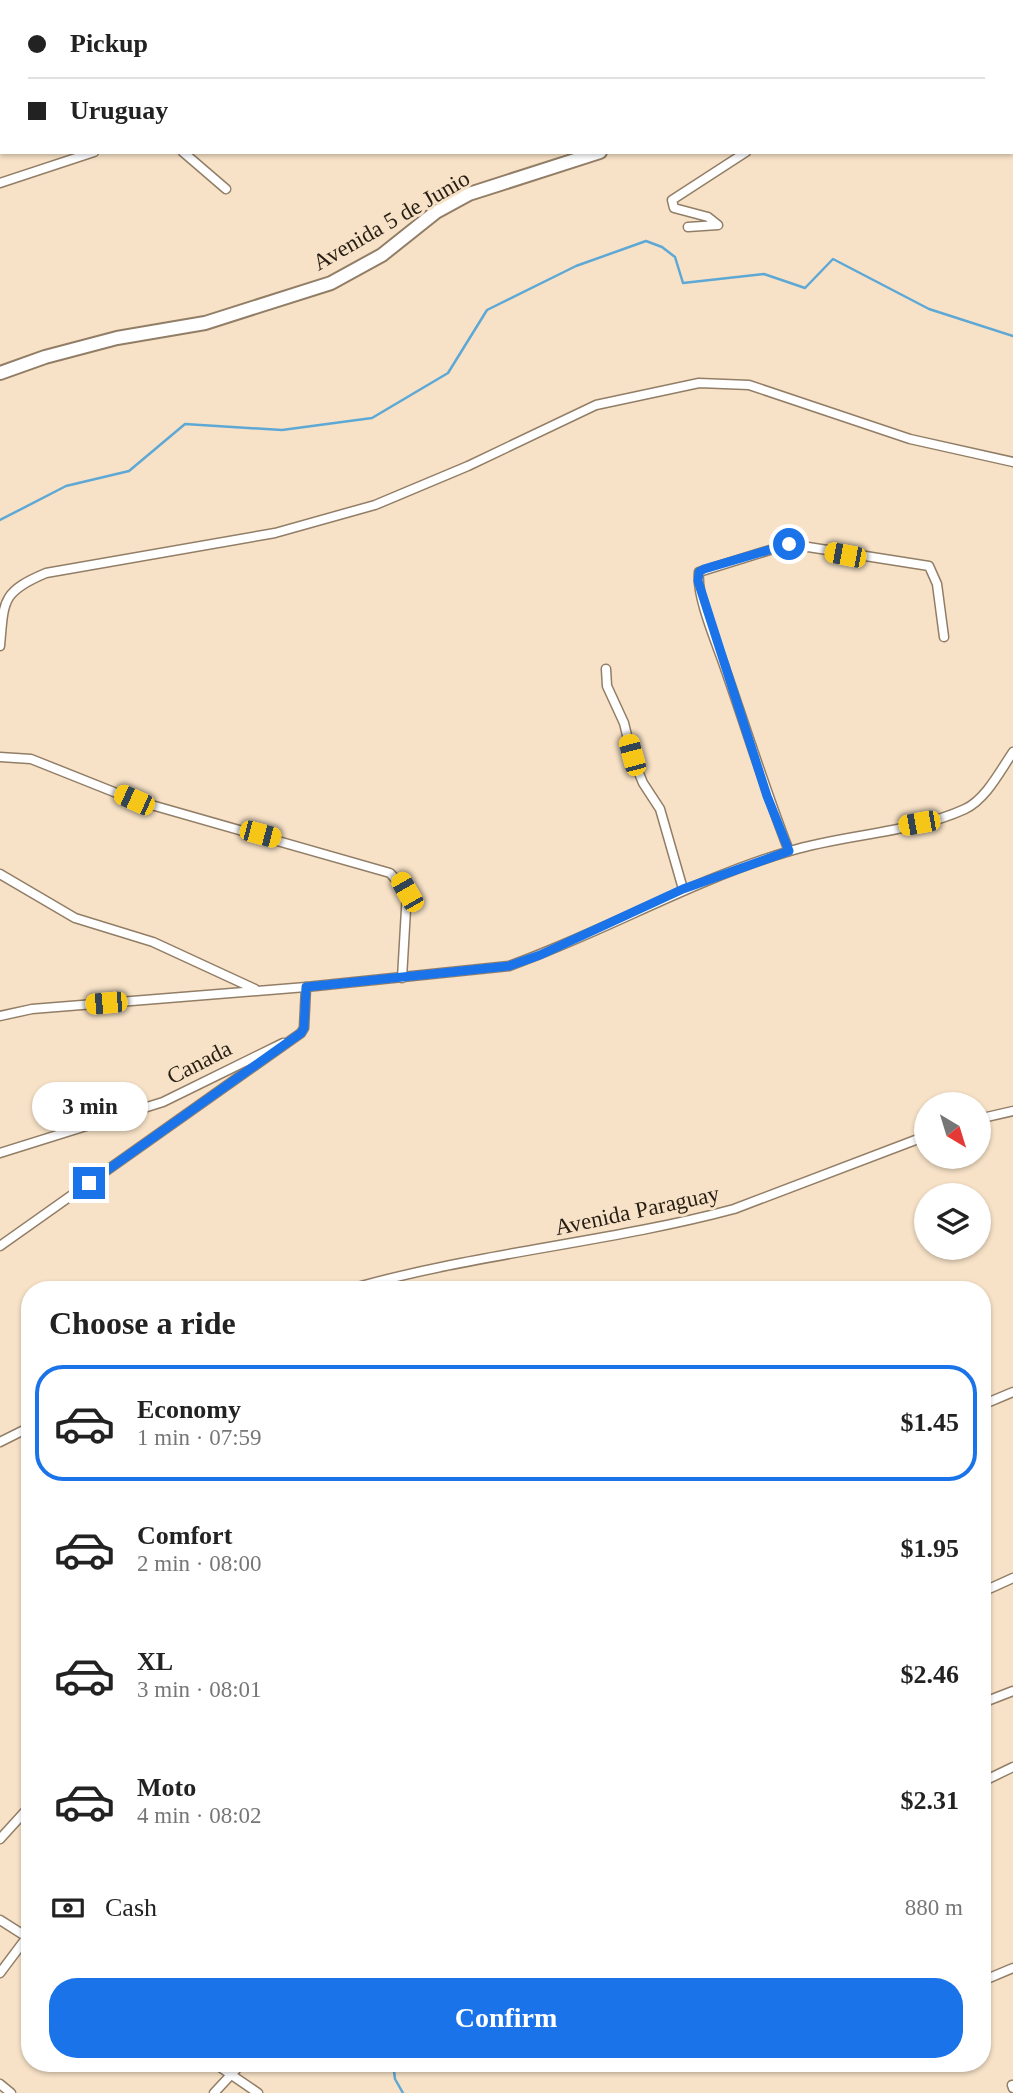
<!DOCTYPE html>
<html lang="en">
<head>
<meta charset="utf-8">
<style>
  :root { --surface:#fff; --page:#f6f6f6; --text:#222; --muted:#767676; --line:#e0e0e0; --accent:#1a73e8 }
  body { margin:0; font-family:Georgia,serif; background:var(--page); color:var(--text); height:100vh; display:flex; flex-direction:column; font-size:26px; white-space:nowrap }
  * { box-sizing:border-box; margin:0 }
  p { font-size:23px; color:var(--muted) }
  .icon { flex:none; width:38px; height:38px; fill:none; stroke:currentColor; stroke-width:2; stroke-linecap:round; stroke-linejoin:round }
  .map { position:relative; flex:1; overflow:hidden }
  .side { position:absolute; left:21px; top:1281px; width:970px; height:791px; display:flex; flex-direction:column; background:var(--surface); border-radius:28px; box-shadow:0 2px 5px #0004 }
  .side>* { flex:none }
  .banner { position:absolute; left:0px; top:0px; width:1013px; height:154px; box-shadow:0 2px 5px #0004; display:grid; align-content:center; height:154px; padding:0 28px; background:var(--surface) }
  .needle { width:46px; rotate:142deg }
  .controls { position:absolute; left:914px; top:1092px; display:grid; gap:14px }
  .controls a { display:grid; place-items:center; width:77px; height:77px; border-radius:50%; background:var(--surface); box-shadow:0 2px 5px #0004; font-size:35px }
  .end { position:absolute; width:32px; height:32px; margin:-16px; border:9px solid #1a73e8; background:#fff; box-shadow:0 0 0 4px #fff }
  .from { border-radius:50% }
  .bubble { position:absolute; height:49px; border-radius:24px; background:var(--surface); box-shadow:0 2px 5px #0004; font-size:23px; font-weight:700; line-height:49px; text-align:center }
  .car { position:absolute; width:21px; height:42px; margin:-21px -10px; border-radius:9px; box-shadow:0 0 5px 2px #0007; background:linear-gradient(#f5c518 24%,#345 0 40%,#f5c518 0 76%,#345 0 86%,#f5c518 0) }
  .banner b { display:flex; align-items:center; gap:24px; height:66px; font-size:26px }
  .banner b+b { border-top:2px solid var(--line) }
  .banner i { width:18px; height:18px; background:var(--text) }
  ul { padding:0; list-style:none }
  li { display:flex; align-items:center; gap:21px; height:116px; margin:0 14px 10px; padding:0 14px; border:4px solid transparent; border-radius:28px }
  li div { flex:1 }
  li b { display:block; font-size:26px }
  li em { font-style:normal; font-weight:700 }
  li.active { border-color:var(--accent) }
  li>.icon { width:63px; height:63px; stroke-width:1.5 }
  h2 { padding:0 28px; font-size:32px; line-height:84px }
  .pay { display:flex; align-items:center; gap:18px; height:77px; padding:0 28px; font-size:26px }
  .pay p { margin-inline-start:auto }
  .cta { display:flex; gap:14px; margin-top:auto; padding:14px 28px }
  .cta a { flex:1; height:80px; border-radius:28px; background:var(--accent); color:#fff; font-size:28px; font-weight:700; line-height:80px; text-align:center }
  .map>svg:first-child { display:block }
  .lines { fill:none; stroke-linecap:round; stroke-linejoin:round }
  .stream { stroke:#5ea8d6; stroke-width:2.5 }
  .street-casing { stroke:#927e66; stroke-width:11 }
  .primary-casing { stroke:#927e66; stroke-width:16 }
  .street { stroke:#fff; stroke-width:8 }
  .primary { stroke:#fff; stroke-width:12 }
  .route { stroke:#1a73e8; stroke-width:9 }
  .labels { text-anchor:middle; stroke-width:6; stroke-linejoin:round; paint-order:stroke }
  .street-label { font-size:23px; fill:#261e14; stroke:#f7e2c7 }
</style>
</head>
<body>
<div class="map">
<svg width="1013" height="2093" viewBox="0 0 1013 2093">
  <rect width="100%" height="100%" fill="#f7e2c7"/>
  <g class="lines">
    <g class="stream">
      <polyline points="0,520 66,486 129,471 185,424 282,430 372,418 448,373 487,310 576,266 646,241 662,247 675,257 683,283 764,274 805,288 833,259 929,309 1013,336"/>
      <polyline points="393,2063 395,2079 403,2093"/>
    </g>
    <defs>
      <g id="street">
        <polyline points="37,0 39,2"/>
        <polyline points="104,0 105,2"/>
        <polyline points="941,0 944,2"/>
        <polyline points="75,2 79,0"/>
        <polyline points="894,2 896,0"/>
        <polyline points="1012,22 1013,22"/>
        <polyline points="0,36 2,35"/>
        <polyline points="183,152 226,189"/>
        <polyline points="0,183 94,152"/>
        <polyline points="688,227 718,225 708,217 674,208 672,200 746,152"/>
        <path d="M0,646C4,601 1,592 46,573L275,533L375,505L468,466L596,405L699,383L749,385L910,439L1013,462"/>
        <polyline points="606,669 607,686 624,723 632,756 643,783 660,809 683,889"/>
        <polyline points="0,757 31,759 134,800 390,873 407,892 402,978"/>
        <path d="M789,851C766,792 747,731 726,671C718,646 696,598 699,572L789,544L929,566L937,584L944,637"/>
        <polyline points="0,874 75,918 153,942 255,989"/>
        <path d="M0,1016L32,1009L306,987L509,966C604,932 692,880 790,851C846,834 913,833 965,809C986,799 1000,771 1013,752"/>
        <polyline points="978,1119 1013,1111"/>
        <polyline points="0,1153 163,1102 283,1043"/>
        <polyline points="0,1246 301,1033 304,1028 306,987"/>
        <path d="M347,1290C474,1253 607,1243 734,1209L926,1136"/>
        <polyline points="982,1405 1013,1392"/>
        <polyline points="0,1442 30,1427"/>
        <polyline points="982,1592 1013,1578"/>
        <polyline points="982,1703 1013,1691"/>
        <polyline points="982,1782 1013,1767"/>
        <polyline points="0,1839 30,1806"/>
        <polyline points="0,1920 30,1939"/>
        <polyline points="0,1973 30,1933"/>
        <polyline points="982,1981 1013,1968"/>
        <polyline points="214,2063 258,2093"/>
        <polyline points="647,2063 653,2063"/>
        <polyline points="0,2084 11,2093"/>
        <polyline points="1012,2085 1013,2088"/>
        <polyline points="214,2093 242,2063"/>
      </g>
      <g id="primary">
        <polyline points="828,2 830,0"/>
        <polyline points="0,373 45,357 117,338 205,323 331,283 382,255 436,212 469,194 600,152"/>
      </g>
    </defs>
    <use href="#street" class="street-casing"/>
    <use href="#primary" class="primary-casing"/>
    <use href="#street" class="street"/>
    <use href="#primary" class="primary"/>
  </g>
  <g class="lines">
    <polyline class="route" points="89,1183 301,1033 304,1028 306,987 509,966 540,955 683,889 789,851 767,796 698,581 699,572 704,569 789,544"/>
  </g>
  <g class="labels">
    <g class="street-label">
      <text transform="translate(391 220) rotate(-30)" y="8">Avenida 5 de Junio</text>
      <text transform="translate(199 1062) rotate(-27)" y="8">Canada</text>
      <text transform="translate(637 1210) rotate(-12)" y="8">Avenida Paraguay</text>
    </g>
  </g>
</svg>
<div class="controls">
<a><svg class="needle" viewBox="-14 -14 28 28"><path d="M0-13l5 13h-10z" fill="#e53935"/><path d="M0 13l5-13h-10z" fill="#767676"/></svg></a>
<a><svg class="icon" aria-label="layers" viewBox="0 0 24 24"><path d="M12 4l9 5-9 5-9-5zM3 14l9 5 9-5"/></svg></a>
</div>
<i class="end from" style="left:789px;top:544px"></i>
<i class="end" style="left:89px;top:1183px"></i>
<div class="bubble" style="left:32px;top:1082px;width:116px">3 min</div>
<i class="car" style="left:845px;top:555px;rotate:281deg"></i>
<i class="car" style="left:632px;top:755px;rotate:345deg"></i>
<i class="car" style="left:134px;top:800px;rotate:294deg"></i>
<i class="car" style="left:919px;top:823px;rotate:260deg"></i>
<i class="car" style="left:260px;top:834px;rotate:105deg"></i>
<i class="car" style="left:407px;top:892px;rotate:330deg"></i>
<i class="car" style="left:106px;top:1003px;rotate:265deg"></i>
<div class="banner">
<b><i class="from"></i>Pickup</b>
<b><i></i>Uruguay</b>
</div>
<section class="side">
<h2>Choose a ride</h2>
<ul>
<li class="active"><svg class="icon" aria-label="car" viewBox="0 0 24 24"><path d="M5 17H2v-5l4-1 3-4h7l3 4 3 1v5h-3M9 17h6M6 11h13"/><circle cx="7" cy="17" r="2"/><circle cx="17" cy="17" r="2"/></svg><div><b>Economy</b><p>1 min · 07:59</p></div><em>$1.45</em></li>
<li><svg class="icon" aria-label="car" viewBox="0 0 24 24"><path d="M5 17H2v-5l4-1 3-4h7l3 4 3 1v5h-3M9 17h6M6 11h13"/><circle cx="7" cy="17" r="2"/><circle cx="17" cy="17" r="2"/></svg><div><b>Comfort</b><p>2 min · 08:00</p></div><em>$1.95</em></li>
<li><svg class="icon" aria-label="car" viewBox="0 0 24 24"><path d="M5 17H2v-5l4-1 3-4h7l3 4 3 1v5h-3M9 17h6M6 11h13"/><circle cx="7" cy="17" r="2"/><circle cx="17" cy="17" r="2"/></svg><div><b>XL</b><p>3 min · 08:01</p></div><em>$2.46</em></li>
<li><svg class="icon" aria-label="car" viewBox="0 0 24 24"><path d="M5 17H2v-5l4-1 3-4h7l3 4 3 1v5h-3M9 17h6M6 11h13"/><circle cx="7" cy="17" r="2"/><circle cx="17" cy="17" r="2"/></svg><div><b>Moto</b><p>4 min · 08:02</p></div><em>$2.31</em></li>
</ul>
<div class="pay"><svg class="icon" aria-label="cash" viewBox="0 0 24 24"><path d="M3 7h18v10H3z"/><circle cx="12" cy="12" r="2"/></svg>Cash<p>880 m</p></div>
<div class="cta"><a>Confirm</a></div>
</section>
</div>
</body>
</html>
